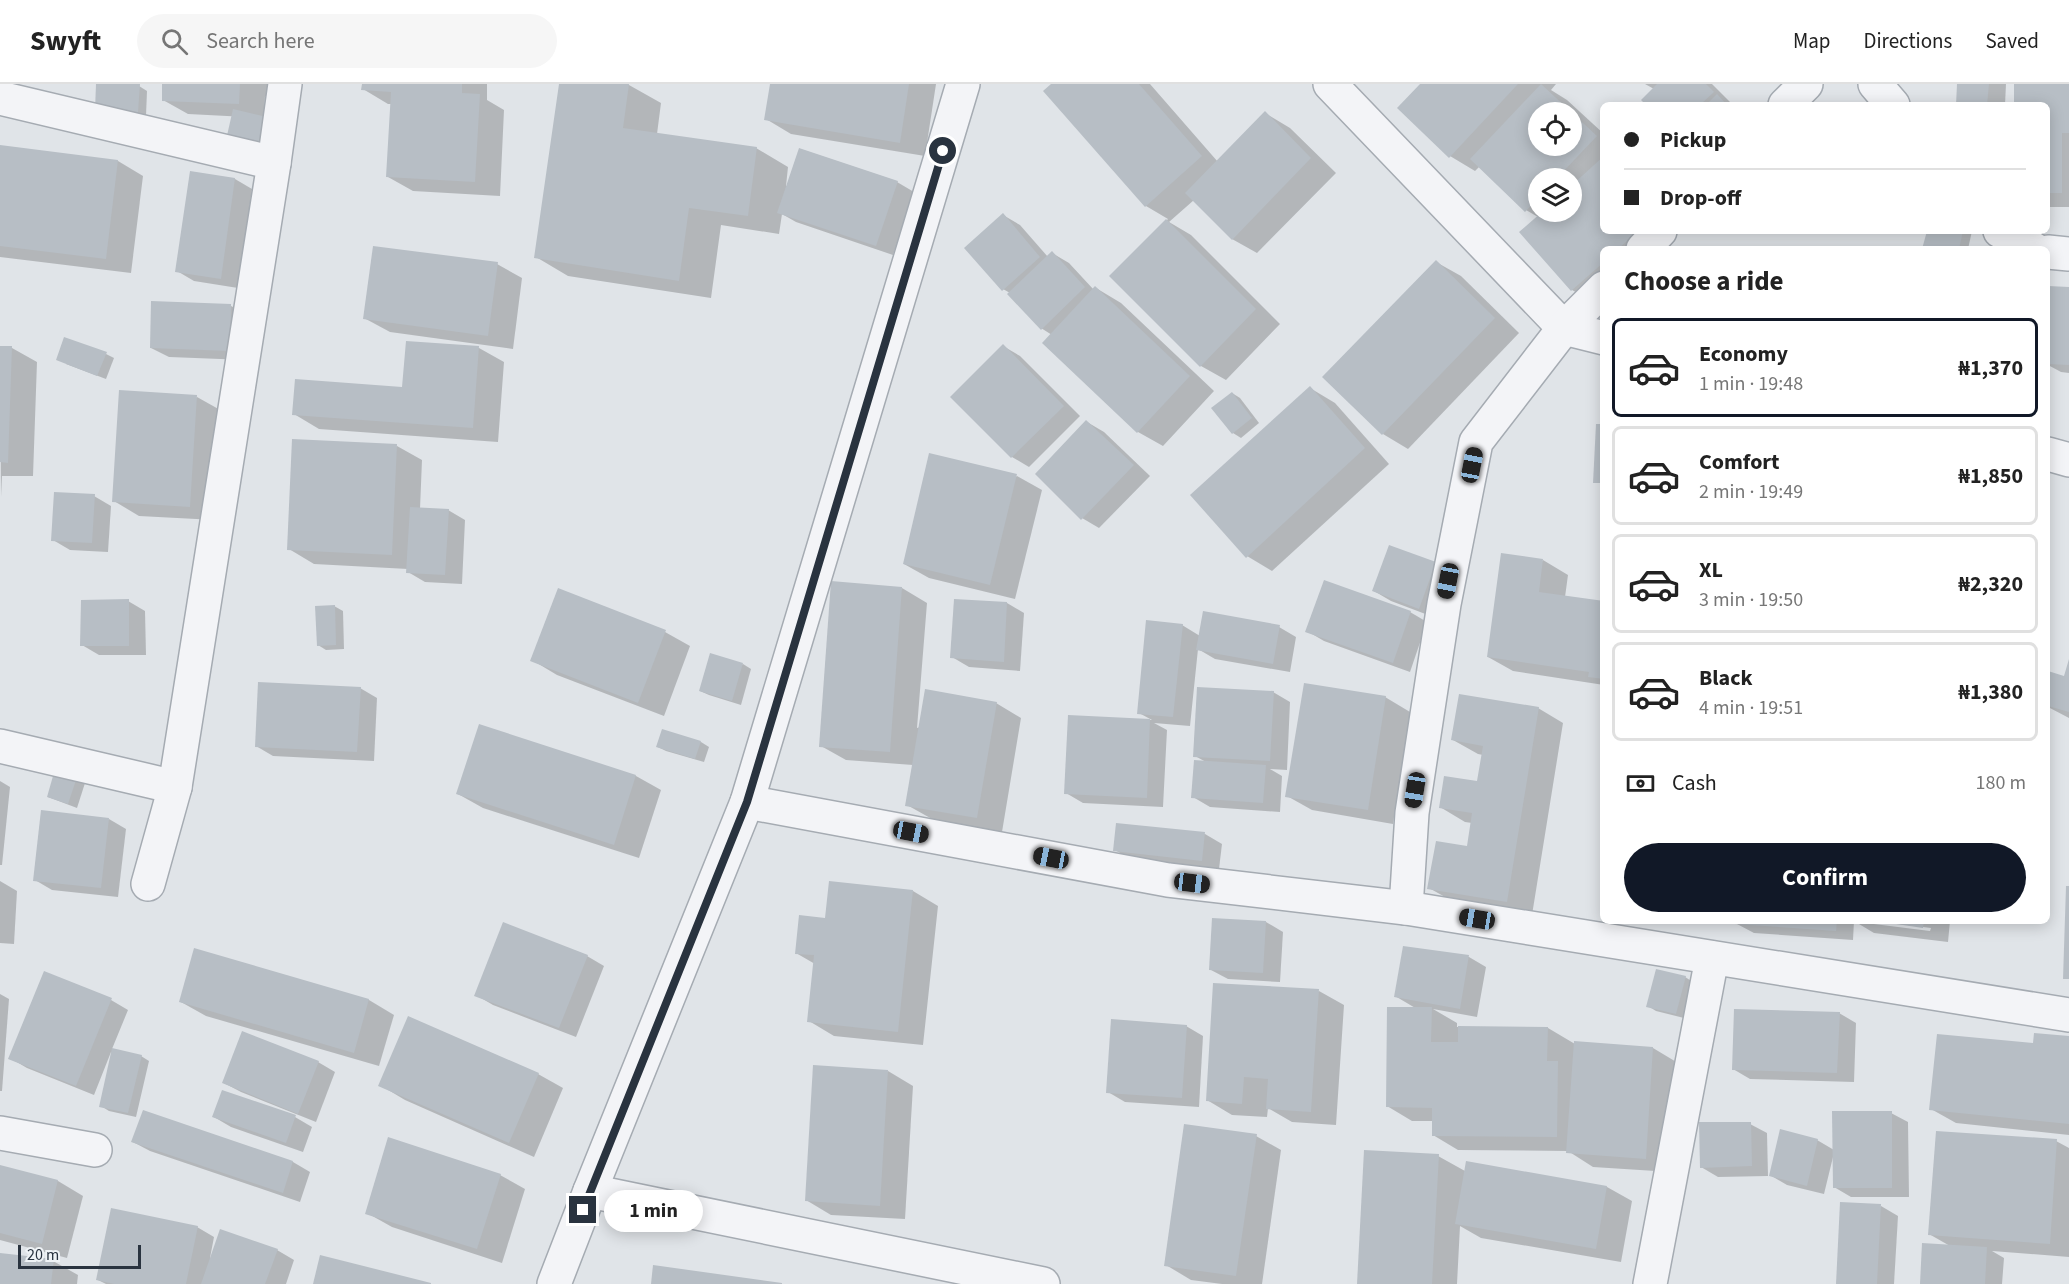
<!DOCTYPE html>
<html lang="en">
<head>
<meta charset="utf-8">
<style>
  :root { --surface:#fff; --page:#f6f6f6; --text:#222; --muted:#767676; --line:#e0e0e0; --accent:#111827 }
  body { margin:0; font-family:"Source Sans 3",sans-serif; background:var(--page); color:var(--text); height:100vh; display:flex; flex-direction:column; font-size:22px; white-space:nowrap }
  * { box-sizing:border-box; margin:0 }
  p { font-size:20px; color:var(--muted) }
  .icon { flex:none; width:33px; height:33px; fill:none; stroke:currentColor; stroke-width:2; stroke-linecap:round; stroke-linejoin:round }
  .map { position:relative; flex:1; overflow:hidden }
  .side { position:absolute; left:1600px; top:162px; width:450px; height:678px; display:flex; flex-direction:column; background:var(--surface); border-radius:9px; box-shadow:0 3px 15px #0003 }
  .side>* { flex:none }
  .banner { position:absolute; left:1600px; top:18px; width:450px; height:132px; border-radius:9px; box-shadow:0 3px 15px #0003; display:grid; align-content:center; height:132px; padding:0 24px; background:var(--surface) }
  .fabs { position:absolute; left:1528px; top:18px; display:grid; gap:12px }
  .fabs a { display:grid; place-items:center; width:54px; height:54px; border-radius:50%; background:var(--surface); box-shadow:0 3px 15px #0003; font-size:30px }
  .scale { position:absolute; left:18px; bottom:15px; width:123px; box-sizing:border-box; padding-left:6px; border:3px solid #29333f; border-top:0; font-size:16px; line-height:21px; white-space:nowrap; color:#29333f; -webkit-text-stroke:4px #eff3f6; paint-order:stroke }
  .end { position:absolute; width:27px; height:27px; margin:-14px; border:8px solid #29333f; background:#fff; box-shadow:0 0 0 3px #fff }
  .from { border-radius:50% }
  .bubble { position:absolute; height:42px; border-radius:21px; background:var(--surface); box-shadow:0 3px 15px #0003; font-size:20px; font-weight:700; line-height:42px; text-align:center }
  .car { position:absolute; width:18px; height:36px; margin:-18px -9px; border-radius:8px; box-shadow:0 0 4px 2px #0007; background:linear-gradient(#222 24%,#8ab4d8 0 40%,#222 0 76%,#8ab4d8 0 86%,#222 0) }
  .banner b { display:flex; align-items:center; gap:21px; height:57px; font-size:22px }
  .banner b+b { border-top:2px solid var(--line) }
  .banner i { width:15px; height:15px; background:var(--text) }
  ul { padding:0; list-style:none }
  li { display:flex; align-items:center; gap:18px; height:99px; margin:0 12px 9px; padding:0 12px; border:3px solid var(--line); border-radius:9px }
  li div { flex:1 }
  li b { display:block; font-size:22px }
  li em { font-style:normal; font-weight:700 }
  li.on { border-color:var(--accent) }
  li>.icon { width:54px; height:54px; stroke-width:1.5 }
  h2 { padding:0 24px; font-size:27px; line-height:72px }
  .pay { display:flex; align-items:center; gap:15px; height:66px; padding:0 24px; font-size:22px }
  .pay p { margin-inline-start:auto }
  .action { display:flex; gap:12px; margin-top:auto; padding:12px 24px }
  .action a { flex:1; height:69px; border-radius:36px; background:var(--accent); color:#fff; font-size:24px; font-weight:700; line-height:69px; text-align:center }
  header { display:flex; align-items:center; gap:36px; box-sizing:border-box; height:84px; padding:0 30px; background:var(--surface); border-bottom:2px solid var(--line) }
  header strong { font-size:28px }
  nav { display:flex; gap:33px; margin-inline-start:auto; font-size:21px }
  .search { width:420px; height:54px; background:var(--page); display:flex; align-items:center; gap:15px; box-sizing:border-box; padding:0 21px; border-radius:33px; color:var(--muted); font-size:22px }
  .map>svg:first-child { display:block }
  .shadow { fill:#0003; fill-rule:evenodd }
  .building { fill:#b7bec5; fill-rule:evenodd }
  .lines { fill:none; stroke-linecap:round; stroke-linejoin:round }
  .minor-casing { stroke:#a5abb2; stroke-width:36 }
  .minor { stroke:#f3f4f7; stroke-width:33 }
  .route { stroke:#29333f; stroke-width:8 }
</style>
</head>
<body>
<header>
<strong>Swyft</strong>
<div class="search"><svg class="icon" aria-label="search" viewBox="0 0 24 24"><circle cx="10" cy="10" r="6"/><path d="M15 15l6 6"/></svg>Search here</div>
<nav><a>Map</a><a>Directions</a><a>Saved</a></nav>
</header>
<div class="map">
<svg width="2069" height="1200" viewBox="0 0 2069 1200">
  <rect width="100%" height="100%" fill="#e0e4e8"/>
  <g class="shadow">
    <polygon points="164,0 288,0 288,13 265,12 264,34 188,30 163,16"/>
    <polygon points="363,0 487,0 487,16 504,26 500,112 413,107 388,93 392,20 388,20 363,5"/>
    <polygon points="561,0 629,1 661,19 657,50 756,64 788,83 786,102 897,98 914,108 893,171 796,138 782,130 779,150 721,141 711,214 568,192 536,173"/>
    <polygon points="771,0 936,0 925,72 791,50 766,35"/>
    <polygon points="1053,0 1150,0 1218,78 1265,29 1290,44 1336,89 1257,169 1232,155 1194,116 1169,138 1191,151 1280,240 1226,296 1201,282 1111,192 1168,135 1146,122"/>
    <path d="M1422,0H1556L1551,6L1567,16L1604,50V147H1679L1659,165H1604V215L1597,220L1572,206L1538,133L1526,126L1480,82L1475,87L1450,72ZM1539,28H1572V62H1539ZM1539,94H1572V128H1539Z"/>
    <polygon points="1645,0 1712,0 1733,21 1648,21 1654,5"/>
    <polygon points="1959,0 2006,0 2005,21 1957,21"/>
    <polygon points="2015,0 2069,0 2069,123 2048,123 2048,21 2015,21"/>
    <polygon points="139,2 147,7 146,32 104,30"/>
    <polygon points="0,62 118,77 143,92 131,189 0,173"/>
    <polygon points="191,89 235,95 252,105 238,204 194,197 177,187"/>
    <polygon points="1003,131 1020,141 1048,173 1052,169 1069,179 1094,206 1096,204 1121,219 1214,307 1163,362 1138,348 1052,251 1041,244 1010,209 1003,205"/>
    <polygon points="1928,147 1972,147 1968,165 1924,165"/>
    <polygon points="1436,178 1461,192 1519,249 1408,365 1383,350"/>
    <polygon points="497,180 522,194 513,265 390,248 364,234"/>
    <polygon points="2048,204 2069,205 2069,289 2061,288 2048,281"/>
    <polygon points="231,222 248,231 246,276 169,273 151,264"/>
    <polygon points="407,258 479,264 504,278 498,358 319,345 294,330 404,304"/>
    <polygon points="1003,262 1020,272 1080,332 1029,383 1012,373 952,313"/>
    <polygon points="0,263 12,264 37,278 33,392 2,392 1,413"/>
    <polygon points="106,270 114,274 106,295 66,280"/>
    <polygon points="1310,304 1335,319 1389,380 1272,487 1247,472"/>
    <polygon points="1232,309 1240,314 1259,339 1241,354 1233,349"/>
    <polygon points="197,313 222,327 215,436 139,432 114,417"/>
    <polygon points="1087,338 1104,348 1150,392 1099,444 1082,434"/>
    <polygon points="397,362 422,376 420,425 448,426 465,436 462,500 425,498 408,488 408,485 314,480 289,465"/>
    <polygon points="1017,392 1042,406 1015,515 929,494 904,480"/>
    <polygon points="94,412 111,422 108,468 70,466 53,456"/>
    <polygon points="1543,476 1568,491 1565,513 1604,519 1604,601 1513,587 1488,573"/>
    <polygon points="1435,480 1436,534 1391,517 1374,507"/>
    <polygon points="902,504 927,519 917,644 996,619 1021,634 1002,748 932,735 907,721 913,681 846,676 821,662"/>
    <polygon points="955,516 1007,519 1024,529 1020,587 969,583 952,573"/>
    <polygon points="128,517 145,527 146,571 99,571 82,561"/>
    <polygon points="334,522 343,527 344,565 326,566 318,561"/>
    <polygon points="1410,528 1427,538 1410,588 1324,557 1307,547"/>
    <polygon points="1182,541 1200,552 1279,543 1296,553 1290,588 1215,575 1198,565 1190,642 1154,639 1167,646 1163,723 1083,719 1066,709 1069,633 1152,636 1139,629"/>
    <polygon points="665,548 690,562 664,632 557,591 532,576"/>
    <polygon points="2069,578 2069,634 2048,623 2048,588 2065,593"/>
    <polygon points="743,580 751,585 741,621 709,611 700,607"/>
    <polygon points="360,604 377,614 374,677 273,672 256,662"/>
    <polygon points="1273,608 1290,618 1287,686 1270,685 1282,692 1280,728 1210,723 1193,713 1206,678 1195,672"/>
    <polygon points="1385,613 1410,628 1393,740 1312,726 1287,712"/>
    <polygon points="1538,624 1563,639 1532,831 1454,818 1429,804 1468,764 1472,739 1465,738 1440,723 1478,699 1483,671 1478,670 1453,656"/>
    <polygon points="480,642 636,692 661,706 639,774 483,724 458,710"/>
    <polygon points="701,658 709,663 704,678 666,667 658,663"/>
    <polygon points="77,694 85,699 77,724 48,713"/>
    <polygon points="0,697 10,703 2,781 0,781"/>
    <polygon points="109,735 126,745 118,813 52,806 35,796"/>
    <polygon points="1205,750 1222,760 1219,785 1132,776 1115,766"/>
    <polygon points="0,797 17,807 14,860 0,859"/>
    <polygon points="913,807 938,822 923,961 834,952 809,937 815,880 796,869"/>
    <polygon points="1737,837 1874,837 1874,840 1930,847 1931,844 1876,837 1950,837 1948,858 1874,849 1854,837 1853,856 1754,849 1737,840"/>
    <polygon points="1266,838 1283,848 1280,898 1228,895 1211,886"/>
    <polygon points="1404,863 1469,873 1486,883 1477,933 1433,925 1457,939 1457,943 1548,944 1575,960 1653,964 1678,979 1671,1088 1593,1083 1568,1067 1458,1066 1433,1051 1433,1037 1412,1037 1387,1022 1417,925 1395,912"/>
    <polygon points="195,866 369,916 394,931 379,982 206,932 181,918"/>
    <polygon points="587,872 604,882 576,953 493,921 476,911"/>
    <polygon points="1685,893 1693,898 1684,934 1656,927 1648,922"/>
    <polygon points="1319,907 1344,921 1336,1041 1292,1038 1268,1024 1267,1033 1232,1031 1207,1016"/>
    <polygon points="0,910 9,915 2,1007 0,1007"/>
    <polygon points="111,916 128,926 112,965 141,972 149,977 136,1033 109,1027 101,1022 112,968 111,968 94,1011 27,984 10,974"/>
    <polygon points="1839,929 1856,939 1854,998 1750,995 1733,985"/>
    <polygon points="1186,942 1203,952 1199,1023 1125,1018 1108,1008"/>
    <polygon points="2069,954 2069,1051 1956,1039 1931,1025 2034,961"/>
    <polygon points="318,978 335,988 316,1038 241,1008 224,999"/>
    <polygon points="888,987 913,1002 905,1135 831,1131 806,1116"/>
    <polygon points="538,990 563,1004 534,1073 405,1016 380,1001"/>
    <polygon points="144,1028 293,1078 310,1088 300,1118 150,1067 133,1058"/>
    <polygon points="1891,1029 1908,1038 1909,1113 1851,1113 1834,1103 1833,1073 1824,1110 1787,1101 1770,1091 1817,1056 1834,1066"/>
    <polygon points="214,1033 295,1033 312,1043 303,1068 231,1043"/>
    <polygon points="1750,1040 1767,1049 1768,1092 1718,1093 1701,1083"/>
    <polygon points="1256,1052 1281,1066 1262,1200 1222,1200 1191,1196 1166,1181"/>
    <polygon points="2056,1057 2069,1064 2069,1173 1992,1167 2004,1174 2002,1200 1922,1200 1950,1162 1929,1150"/>
    <polygon points="1438,1072 1465,1087 1467,1079 1607,1103 1632,1117 1621,1178 1481,1154 1460,1142 1457,1200 1359,1200"/>
    <polygon points="0,1082 58,1097 83,1112 67,1174 0,1156"/>
    <polygon points="500,1091 525,1105 502,1179 392,1143 367,1129"/>
    <polygon points="1881,1122 1898,1132 1894,1200 1837,1200"/>
    <polygon points="197,1143 214,1153 210,1174 277,1166 294,1176 286,1200 106,1200 98,1196"/>
    <polygon points="0,1170 53,1177 78,1191 77,1200 0,1200"/>
  </g>
  <g class="building">
    <polygon points="96,0 140,0 138,28 95,26"/>
    <polygon points="162,0 240,0 239,20 162,17"/>
    <polygon points="362,0 462,0 462,9 480,10 475,98 386,93 391,8 361,6"/>
    <polygon points="559,0 629,0 623,44 757,63 748,132 689,124 679,197 534,174"/>
    <polygon points="770,0 909,0 900,59 764,36"/>
    <polygon points="1051,0 1139,0 1202,72 1145,123 1043,7"/>
    <polygon points="1420,0 1518,0 1449,74 1397,24"/>
    <path d="M1541,0L1597,52L1557,94H1539V113L1525,128L1470,75ZM1539,28H1572V62H1539Z"/>
    <polygon points="1657,0 1706,0 1714,8 1700,21 1646,21 1641,16"/>
    <polygon points="1957,0 1989,0 1987,21 1956,21"/>
    <polygon points="2014,0 2069,0 2069,49 2062,49 2062,109 2048,109 2048,21 2014,21"/>
    <polygon points="1717,10 1727,21 1706,21"/>
    <polygon points="233,25 271,34 264,65 226,56"/>
    <polygon points="1265,27 1311,74 1232,156 1185,109"/>
    <polygon points="0,61 118,76 106,175 0,162"/>
    <polygon points="799,64 898,97 876,162 777,129"/>
    <polygon points="1604,72 1604,147 1638,147 1618,165 1604,165 1604,178 1571,207 1519,148 1542,128 1572,128 1572,101"/>
    <polygon points="190,87 235,94 221,195 175,188"/>
    <polygon points="1003,129 1040,173 1002,207 964,164"/>
    <polygon points="1166,135 1256,225 1200,283 1109,192"/>
    <polygon points="1927,147 1963,147 1959,165 1922,165"/>
    <polygon points="373,162 498,178 488,252 363,235"/>
    <polygon points="1052,167 1085,203 1041,246 1007,210"/>
    <polygon points="1436,176 1495,234 1382,351 1322,293"/>
    <polygon points="1095,202 1190,292 1137,349 1042,259"/>
    <polygon points="2048,202 2069,203 2069,281 2048,280"/>
    <polygon points="151,217 231,220 230,267 150,264"/>
    <polygon points="64,253 107,268 97,292 56,276"/>
    <polygon points="406,257 479,262 473,344 292,331 295,295 402,303"/>
    <polygon points="1003,260 1064,322 1011,374 950,313"/>
    <polygon points="0,262 12,262 8,379 0,378"/>
    <polygon points="1310,302 1365,364 1246,474 1190,411"/>
    <polygon points="119,306 197,311 190,423 112,418"/>
    <polygon points="1232,308 1252,334 1232,350 1211,324"/>
    <polygon points="1086,336 1134,381 1081,436 1035,390"/>
    <polygon points="1596,340 1604,340 1604,399 1593,399"/>
    <polygon points="292,355 397,360 392,471 287,466"/>
    <polygon points="929,369 1017,390 990,501 903,480"/>
    <polygon points="54,408 95,410 92,459 51,457"/>
    <polygon points="410,423 449,425 445,491 406,489"/>
    <polygon points="1389,461 1436,478 1419,525 1372,507"/>
    <polygon points="1501,469 1543,475 1539,508 1604,517 1604,595 1588,593 1589,588 1487,573"/>
    <polygon points="1324,496 1411,527 1393,579 1305,548"/>
    <polygon points="831,497 902,503 890,668 819,663"/>
    <polygon points="558,504 666,546 638,619 530,577"/>
    <polygon points="129,515 129,562 80,562 81,516"/>
    <polygon points="954,515 1007,518 1004,578 950,574"/>
    <polygon points="335,521 336,561 317,562 315,522"/>
    <polygon points="1203,527 1280,541 1273,580 1196,566"/>
    <polygon points="1146,536 1183,540 1173,633 1137,630"/>
    <polygon points="710,569 743,579 732,617 699,607"/>
    <polygon points="2069,575 2069,628 2048,622 2048,587 2064,592"/>
    <polygon points="258,598 361,603 357,668 255,663"/>
    <polygon points="1304,599 1386,612 1368,726 1285,713"/>
    <polygon points="1197,603 1274,607 1270,677 1193,673"/>
    <polygon points="925,605 997,618 977,734 905,722"/>
    <polygon points="1459,610 1539,623 1507,818 1427,805 1436,757 1467,762 1472,729 1439,724 1444,692 1477,697 1483,662 1451,656"/>
    <polygon points="1068,631 1150,635 1147,714 1064,710"/>
    <polygon points="479,640 636,691 614,761 456,710"/>
    <polygon points="662,645 701,657 695,675 656,663"/>
    <polygon points="1194,676 1266,681 1263,719 1191,714"/>
    <polygon points="55,685 77,693 68,720 47,713"/>
    <polygon points="41,726 109,734 101,804 33,797"/>
    <polygon points="1116,739 1205,748 1202,777 1113,767"/>
    <polygon points="829,797 913,806 898,948 807,938 814,871 795,870 799,831 825,834"/>
    <polygon points="2066,802 2069,802 2069,895 2063,895"/>
    <polygon points="1212,834 1266,837 1263,889 1209,886"/>
    <polygon points="1735,837 1837,837 1836,847 1735,840"/>
    <polygon points="1876,837 1924,837 1923,844"/>
    <polygon points="503,838 588,871 559,944 474,912"/>
    <polygon points="1403,862 1469,871 1460,925 1394,913"/>
    <polygon points="194,864 369,915 354,969 179,918"/>
    <polygon points="1656,885 1686,892 1676,930 1646,923"/>
    <polygon points="44,887 112,914 76,1002 8,975"/>
    <polygon points="1213,899 1319,905 1311,1028 1266,1025 1268,995 1244,993 1242,1020 1206,1017"/>
    <polygon points="1387,923 1432,923 1431,958 1458,958 1458,942 1548,943 1547,977 1558,977 1557,1053 1432,1052 1432,1024 1386,1023"/>
    <polygon points="1734,925 1840,928 1837,989 1732,986"/>
    <polygon points="408,932 539,989 509,1059 378,1002"/>
    <polygon points="1111,935 1187,941 1182,1014 1106,1009"/>
    <polygon points="242,947 319,977 298,1030 222,999"/>
    <polygon points="2034,949 2069,952 2069,1040 1929,1026 1937,950 2033,959"/>
    <polygon points="1574,957 1653,963 1646,1075 1566,1069"/>
    <polygon points="112,964 142,971 128,1029 99,1023"/>
    <polygon points="813,981 888,986 880,1122 805,1117"/>
    <polygon points="222,1006 296,1031 286,1059 212,1033"/>
    <polygon points="143,1026 293,1077 283,1109 131,1058"/>
    <polygon points="1832,1027 1892,1027 1892,1104 1833,1104"/>
    <polygon points="1699,1038 1751,1038 1752,1082 1700,1084"/>
    <polygon points="1184,1040 1257,1050 1236,1192 1164,1182"/>
    <polygon points="1780,1045 1818,1055 1807,1102 1769,1092"/>
    <polygon points="1936,1047 2057,1055 2050,1160 1928,1151"/>
    <polygon points="388,1053 501,1090 477,1165 365,1130"/>
    <polygon points="1364,1066 1439,1070 1432,1200 1357,1200"/>
    <polygon points="1466,1077 1607,1102 1596,1165 1455,1140"/>
    <polygon points="0,1081 58,1096 42,1160 0,1149"/>
    <polygon points="1840,1118 1881,1120 1877,1200 1836,1200"/>
    <polygon points="111,1124 198,1142 186,1200 114,1200 96,1196"/>
    <polygon points="220,1145 278,1165 265,1200 201,1200"/>
    <polygon points="1922,1159 1987,1163 1985,1200 1920,1200"/>
    <polygon points="0,1169 54,1175 51,1200 0,1200"/>
    <polygon points="320,1171 431,1199 431,1200 313,1200"/>
    <polygon points="653,1181 782,1199 782,1200 651,1200"/>
  </g>
  <g class="lines">
    <defs>
      <g id="minor">
        <polyline points="1330,0 1564,244 1604,254"/>
        <polyline points="1875,0 1893,21"/>
        <polyline points="0,14 274,79"/>
        <polyline points="1785,21 1806,0"/>
        <polyline points="2000,147 2034,165"/>
        <polyline points="1643,165 1660,147"/>
        <polyline points="2048,168 2069,170"/>
        <polyline points="2048,370 2069,376"/>
        <polyline points="0,662 175,703"/>
        <polyline points="747,718 1168,796 1406,824 2069,931"/>
        <polyline points="148,800 175,703 274,79 285,0"/>
        <polyline points="1406,824 1412,729 1444,520 1476,358 1564,244 1604,204"/>
        <polyline points="0,1049 95,1066"/>
        <polyline points="590,1107 1043,1200"/>
        <polyline points="554,1200 590,1107 747,718 963,0"/>
        <polyline points="1650,1200 1712,874"/>
      </g>
    </defs>
    <use href="#minor" class="minor-casing"/>
    <use href="#minor" class="minor"/>
  </g>
  <g class="lines">
    <polyline class="route" points="583,1126 747,718 943,67"/>
  </g>
</svg>
<div class="fabs">
<a><svg class="icon" aria-label="locate" viewBox="0 0 24 24"><circle cx="12" cy="12" r="6"/><path d="M12 2v4M12 18v4M2 12h4M18 12h4"/></svg></a>
<a><svg class="icon" aria-label="layers" viewBox="0 0 24 24"><path d="M12 4l9 5-9 5-9-5zM3 14l9 5 9-5"/></svg></a>
</div>
<div class="scale">20 m</div>
<i class="end from" style="left:943px;top:67px"></i>
<i class="end" style="left:583px;top:1126px"></i>
<div class="bubble" style="left:604px;top:1106px;width:99px">1 min</div>
<i class="car" style="left:1472px;top:381px;rotate:11deg"></i>
<i class="car" style="left:1448px;top:497px;rotate:191deg"></i>
<i class="car" style="left:1415px;top:706px;rotate:189deg"></i>
<i class="car" style="left:911px;top:748px;rotate:101deg"></i>
<i class="car" style="left:1051px;top:774px;rotate:281deg"></i>
<i class="car" style="left:1192px;top:799px;rotate:97deg"></i>
<i class="car" style="left:1477px;top:835px;rotate:279deg"></i>
<div class="banner">
<b><i class="from"></i>Pickup</b>
<b><i></i>Drop-off</b>
</div>
<section class="side">
<h2>Choose a ride</h2>
<ul>
<li class="on"><svg class="icon" aria-label="car" viewBox="0 0 24 24"><path d="M5 17H2v-5l4-1 3-4h7l3 4 3 1v5h-3M9 17h6M6 11h13"/><circle cx="7" cy="17" r="2"/><circle cx="17" cy="17" r="2"/></svg><div><b>Economy</b><p>1 min · 19:48</p></div><em>₦1,370</em></li>
<li><svg class="icon" aria-label="car" viewBox="0 0 24 24"><path d="M5 17H2v-5l4-1 3-4h7l3 4 3 1v5h-3M9 17h6M6 11h13"/><circle cx="7" cy="17" r="2"/><circle cx="17" cy="17" r="2"/></svg><div><b>Comfort</b><p>2 min · 19:49</p></div><em>₦1,850</em></li>
<li><svg class="icon" aria-label="car" viewBox="0 0 24 24"><path d="M5 17H2v-5l4-1 3-4h7l3 4 3 1v5h-3M9 17h6M6 11h13"/><circle cx="7" cy="17" r="2"/><circle cx="17" cy="17" r="2"/></svg><div><b>XL</b><p>3 min · 19:50</p></div><em>₦2,320</em></li>
<li><svg class="icon" aria-label="car" viewBox="0 0 24 24"><path d="M5 17H2v-5l4-1 3-4h7l3 4 3 1v5h-3M9 17h6M6 11h13"/><circle cx="7" cy="17" r="2"/><circle cx="17" cy="17" r="2"/></svg><div><b>Black</b><p>4 min · 19:51</p></div><em>₦1,380</em></li>
</ul>
<div class="pay"><svg class="icon" aria-label="cash" viewBox="0 0 24 24"><path d="M3 7h18v10H3z"/><circle cx="12" cy="12" r="2"/></svg>Cash<p>180 m</p></div>
<div class="action"><a>Confirm</a></div>
</section>
</div>
</body>
</html>
